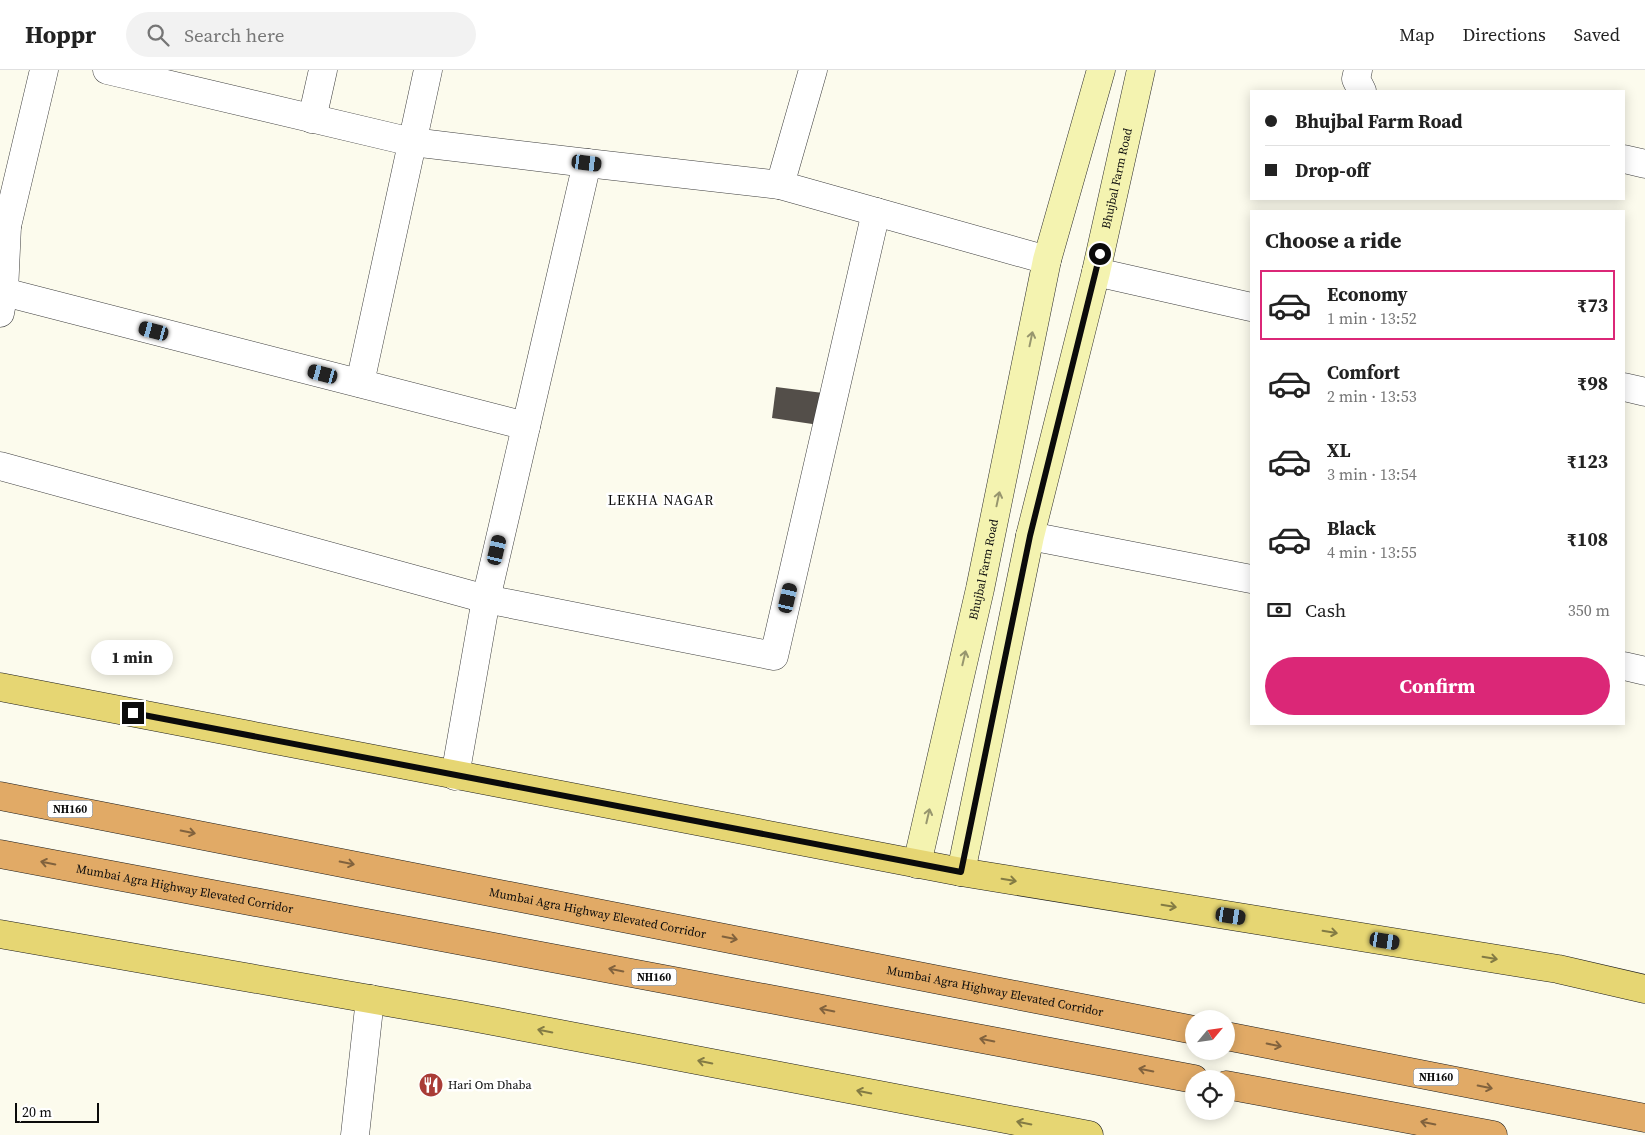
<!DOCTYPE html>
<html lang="en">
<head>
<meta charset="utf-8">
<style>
  :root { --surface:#fff; --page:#f2f2f2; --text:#222; --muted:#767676; --line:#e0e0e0; --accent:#db2777 }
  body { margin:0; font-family:"Source Serif 4",serif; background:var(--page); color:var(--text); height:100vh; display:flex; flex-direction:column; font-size:19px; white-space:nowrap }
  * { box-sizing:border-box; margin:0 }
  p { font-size:16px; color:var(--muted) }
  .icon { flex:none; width:28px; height:28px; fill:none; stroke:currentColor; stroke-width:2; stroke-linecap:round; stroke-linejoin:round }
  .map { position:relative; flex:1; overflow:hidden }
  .panel { position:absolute; left:1250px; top:140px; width:375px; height:515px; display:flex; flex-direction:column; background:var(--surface); border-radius:0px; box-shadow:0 2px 12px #0003 }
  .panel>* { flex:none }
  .top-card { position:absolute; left:1250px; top:20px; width:375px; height:110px; border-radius:0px; box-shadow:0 2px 12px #0003; display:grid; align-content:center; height:110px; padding:0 15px; background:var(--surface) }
  .needle { width:32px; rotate:61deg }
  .tools { position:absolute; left:1185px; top:940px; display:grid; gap:10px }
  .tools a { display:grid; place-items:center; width:50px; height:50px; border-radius:50%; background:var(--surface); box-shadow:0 2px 12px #0003; font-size:25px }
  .scale { position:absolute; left:15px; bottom:12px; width:84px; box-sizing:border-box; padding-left:5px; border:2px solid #0b0b0b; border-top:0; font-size:14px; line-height:18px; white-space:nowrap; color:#0b0b0b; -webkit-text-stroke:4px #fff; paint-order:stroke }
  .end { position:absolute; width:22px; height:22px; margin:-11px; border:6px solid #0b0b0b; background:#fff; box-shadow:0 0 0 2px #fff }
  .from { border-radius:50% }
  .bubble { position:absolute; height:35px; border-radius:18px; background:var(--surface); box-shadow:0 2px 12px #0003; font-size:16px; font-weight:700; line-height:35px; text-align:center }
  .car { position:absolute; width:15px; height:30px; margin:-15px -8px; border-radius:6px; box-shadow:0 0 4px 1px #0007; background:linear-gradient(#222 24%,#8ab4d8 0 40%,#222 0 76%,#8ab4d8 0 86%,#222 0) }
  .top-card b { display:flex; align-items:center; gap:18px; height:48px; font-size:19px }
  .top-card b+b { border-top:1px solid var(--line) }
  .top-card i { width:12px; height:12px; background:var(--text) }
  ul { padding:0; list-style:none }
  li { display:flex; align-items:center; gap:15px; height:70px; margin:0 10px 8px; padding:0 5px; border:2px solid transparent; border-radius:0px }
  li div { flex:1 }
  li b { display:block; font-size:19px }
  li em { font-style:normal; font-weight:700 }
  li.active { border-color:var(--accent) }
  li>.icon { width:45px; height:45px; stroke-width:1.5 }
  h2 { padding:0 15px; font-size:22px; line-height:60px }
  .pay { display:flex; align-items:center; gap:12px; height:55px; padding:0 15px; font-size:19px }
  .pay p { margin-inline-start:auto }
  .action { display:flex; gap:10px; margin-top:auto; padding:10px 15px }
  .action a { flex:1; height:58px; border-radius:30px; background:var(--accent); color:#fff; font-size:20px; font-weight:700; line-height:58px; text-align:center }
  header { display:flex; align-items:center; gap:30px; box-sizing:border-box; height:70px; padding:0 25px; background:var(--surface); border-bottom:1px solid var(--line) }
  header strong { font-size:24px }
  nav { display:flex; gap:28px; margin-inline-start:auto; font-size:18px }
  .search { width:350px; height:45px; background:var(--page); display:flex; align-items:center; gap:12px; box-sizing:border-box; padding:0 18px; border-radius:28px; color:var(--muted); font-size:19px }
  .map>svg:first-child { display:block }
  .building { fill:#534e49 }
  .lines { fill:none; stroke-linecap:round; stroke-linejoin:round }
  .minor-casing { stroke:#3e3e3e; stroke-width:29 }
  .secondary-casing { stroke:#2d2d2d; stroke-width:29 }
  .primary-casing { stroke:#1c1c1c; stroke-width:29 }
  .motorway-casing { stroke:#1c1c1c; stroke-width:29 }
  .minor { stroke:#fff; stroke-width:28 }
  .secondary { stroke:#f4f3b0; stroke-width:28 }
  .primary { stroke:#e6d673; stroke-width:28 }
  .motorway { stroke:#e1aa66; stroke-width:28 }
  .oneway { stroke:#97966e }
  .oneway2 { stroke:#81623d }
  .oneway3 { stroke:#837b44 }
  .route { stroke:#0b0b0b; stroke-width:6 }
  .labels { text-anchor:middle; stroke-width:5; stroke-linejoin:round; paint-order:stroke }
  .shield { fill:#fff; stroke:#545454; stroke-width:1 }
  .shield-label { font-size:11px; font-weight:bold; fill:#0b0b0b }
  .street-label { font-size:12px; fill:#0b0b0b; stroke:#fff }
  .poi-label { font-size:12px; fill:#0b0b0b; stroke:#fff; text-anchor:start }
  .neighbourhood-label { font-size:14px; letter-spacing:1px; fill:#0b0b0b; stroke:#fff }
</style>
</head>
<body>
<header>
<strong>Hoppr</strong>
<div class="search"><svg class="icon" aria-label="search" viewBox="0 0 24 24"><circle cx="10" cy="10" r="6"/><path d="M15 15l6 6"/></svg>Search here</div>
<nav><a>Map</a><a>Directions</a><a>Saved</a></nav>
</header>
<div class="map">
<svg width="1645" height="1065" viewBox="0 0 1645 1065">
  <rect width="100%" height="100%" fill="#fcfbed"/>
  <polygon class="building" points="776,317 823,323 819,355 772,348"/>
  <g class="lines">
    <defs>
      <g id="minor">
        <polyline points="107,0 412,72 587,93"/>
        <polyline points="813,0 780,115 1047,190"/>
        <polyline points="1358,0 1356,9 1362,21"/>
        <polyline points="312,49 323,0"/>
        <polyline points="1624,89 1645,94"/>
        <polyline points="0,155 7,156 44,0"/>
        <polyline points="1096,202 1251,237"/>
        <polyline points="4,222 526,356"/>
        <polyline points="0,243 4,222 7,156"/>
        <polyline points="360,313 428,0"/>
        <polyline points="1624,317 1645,322"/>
        <polyline points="0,396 486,529 774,586 876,142"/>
        <polyline points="1030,466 1251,509"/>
        <polyline points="1624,596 1645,601"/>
        <polyline points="455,706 486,529 587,93 780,115"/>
        <polyline points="355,1065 370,929"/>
      </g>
      <g id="secondary">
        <path id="s1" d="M917,794L980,519L1047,190L1101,0"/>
        <path id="s2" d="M961,802L1030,466L1096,202L1141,0"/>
      </g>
      <g id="primary">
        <polyline points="0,617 961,802 1558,899 1645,919"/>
        <polyline points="0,864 461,945 1089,1065"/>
      </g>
      <g id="motorway">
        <path id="s3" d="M0,726L1194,960"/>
        <path id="s4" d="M0,784L1194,1009"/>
        <polyline points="1226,966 1645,1048"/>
        <polyline points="1226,1015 1493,1065"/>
      </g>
    </defs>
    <use href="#minor" class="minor-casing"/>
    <use href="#secondary" class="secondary-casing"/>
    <use href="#primary" class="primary-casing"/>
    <use href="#motorway" class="motorway-casing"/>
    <use href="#minor" class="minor"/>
    <use href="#secondary" class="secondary"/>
    <use href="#primary" class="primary"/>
    <use href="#motorway" class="motorway"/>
  </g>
  <defs><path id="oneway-shaft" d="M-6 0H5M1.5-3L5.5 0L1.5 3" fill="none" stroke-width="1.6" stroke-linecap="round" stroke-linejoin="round" transform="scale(1.25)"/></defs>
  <g class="oneway">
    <use href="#oneway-shaft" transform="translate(1031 269) rotate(-78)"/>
    <use href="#oneway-shaft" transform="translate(998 429) rotate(-78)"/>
    <use href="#oneway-shaft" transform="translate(964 588) rotate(-77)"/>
    <use href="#oneway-shaft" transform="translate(928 746) rotate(-77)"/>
  </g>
  <g class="oneway2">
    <use href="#oneway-shaft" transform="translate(188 762) rotate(11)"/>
    <use href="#oneway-shaft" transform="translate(48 793) rotate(-169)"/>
    <use href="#oneway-shaft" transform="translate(347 793) rotate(11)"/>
    <use href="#oneway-shaft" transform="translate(730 868) rotate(11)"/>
    <use href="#oneway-shaft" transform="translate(616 900) rotate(-169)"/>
    <use href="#oneway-shaft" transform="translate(827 940) rotate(-169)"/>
    <use href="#oneway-shaft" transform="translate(987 970) rotate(-169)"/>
    <use href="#oneway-shaft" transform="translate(1274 975) rotate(11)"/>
    <use href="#oneway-shaft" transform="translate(1146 1000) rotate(-169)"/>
    <use href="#oneway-shaft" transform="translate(1485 1017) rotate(11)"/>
    <use href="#oneway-shaft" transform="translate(1428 1053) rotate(-169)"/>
  </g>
  <g class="oneway3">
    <use href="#oneway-shaft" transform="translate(1009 810) rotate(9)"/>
    <use href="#oneway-shaft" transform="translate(1169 836) rotate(9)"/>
    <use href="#oneway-shaft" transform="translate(1330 862) rotate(9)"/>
    <use href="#oneway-shaft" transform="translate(1490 888) rotate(9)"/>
    <use href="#oneway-shaft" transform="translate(545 961) rotate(-169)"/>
    <use href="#oneway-shaft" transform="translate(705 992) rotate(-169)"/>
    <use href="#oneway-shaft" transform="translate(864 1022) rotate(-169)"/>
    <use href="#oneway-shaft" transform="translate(1024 1053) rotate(-169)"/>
  </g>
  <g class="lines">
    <polyline class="route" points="133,643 961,802 1030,466 1100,184"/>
  </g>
  <defs>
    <symbol id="restaurant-disc" viewBox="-11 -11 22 22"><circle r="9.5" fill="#a93c36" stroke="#fff"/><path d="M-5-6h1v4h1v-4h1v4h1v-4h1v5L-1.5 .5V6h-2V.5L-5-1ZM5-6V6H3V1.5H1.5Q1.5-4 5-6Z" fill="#fff"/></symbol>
  </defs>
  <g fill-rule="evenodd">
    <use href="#restaurant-disc" x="417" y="1001" width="28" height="28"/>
  </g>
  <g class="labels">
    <g class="shield">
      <rect x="47.5" y="730.5" width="45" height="17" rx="4"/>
      <rect x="631.5" y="898.5" width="45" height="17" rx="4"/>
      <rect x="1413.5" y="998.5" width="45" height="17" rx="4"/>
    </g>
    <g class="shield-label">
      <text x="70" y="743">NH160</text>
      <text x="654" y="911">NH160</text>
      <text x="1436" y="1011">NH160</text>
    </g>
    <g class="street-label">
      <text dy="4" stroke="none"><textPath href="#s2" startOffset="711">Bhujbal Farm Road</textPath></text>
      <text dy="4" stroke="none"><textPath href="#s1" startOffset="302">Bhujbal Farm Road</textPath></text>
      <text dy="4" stroke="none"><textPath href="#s4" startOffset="188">Mumbai Agra Highway Elevated Corridor</textPath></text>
      <text dy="4" stroke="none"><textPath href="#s3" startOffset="609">Mumbai Agra Highway Elevated Corridor</textPath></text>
      <text dy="4" stroke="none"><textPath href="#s3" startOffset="1014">Mumbai Agra Highway Elevated Corridor</textPath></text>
    </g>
    <g class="poi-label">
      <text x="448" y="1019">Hari Om Dhaba</text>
    </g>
    <g class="neighbourhood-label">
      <text x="661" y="435">LEKHA NAGAR</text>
    </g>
  </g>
</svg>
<div class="tools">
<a><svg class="needle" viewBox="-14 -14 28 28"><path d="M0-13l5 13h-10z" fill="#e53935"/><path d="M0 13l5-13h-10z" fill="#767676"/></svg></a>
<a><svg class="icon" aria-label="locate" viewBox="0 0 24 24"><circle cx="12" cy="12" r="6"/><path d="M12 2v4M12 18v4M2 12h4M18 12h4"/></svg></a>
</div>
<div class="scale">20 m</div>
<i class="end from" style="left:1100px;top:184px"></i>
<i class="end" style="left:133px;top:643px"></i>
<div class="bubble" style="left:91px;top:570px;width:82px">1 min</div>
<i class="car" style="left:587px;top:93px;rotate:97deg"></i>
<i class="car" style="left:154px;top:261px;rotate:285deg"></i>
<i class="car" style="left:323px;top:304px;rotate:285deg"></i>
<i class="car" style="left:497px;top:480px;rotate:13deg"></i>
<i class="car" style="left:788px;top:528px;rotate:13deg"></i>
<i class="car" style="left:1231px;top:846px;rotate:99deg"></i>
<i class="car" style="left:1385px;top:871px;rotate:99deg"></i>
<div class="top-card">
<b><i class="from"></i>Bhujbal Farm Road</b>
<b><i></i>Drop-off</b>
</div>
<section class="panel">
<h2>Choose a ride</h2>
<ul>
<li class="active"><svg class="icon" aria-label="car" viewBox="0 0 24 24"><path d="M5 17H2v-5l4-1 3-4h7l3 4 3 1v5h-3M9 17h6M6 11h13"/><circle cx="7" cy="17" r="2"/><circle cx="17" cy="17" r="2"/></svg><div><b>Economy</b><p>1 min · 13:52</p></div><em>₹73</em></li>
<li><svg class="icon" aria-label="car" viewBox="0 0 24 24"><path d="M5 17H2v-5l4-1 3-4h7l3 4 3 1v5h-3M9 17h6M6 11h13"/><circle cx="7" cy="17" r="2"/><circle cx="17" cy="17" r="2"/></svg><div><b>Comfort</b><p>2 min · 13:53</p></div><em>₹98</em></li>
<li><svg class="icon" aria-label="car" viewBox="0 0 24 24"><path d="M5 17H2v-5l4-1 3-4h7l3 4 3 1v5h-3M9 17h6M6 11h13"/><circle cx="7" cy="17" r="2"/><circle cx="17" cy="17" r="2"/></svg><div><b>XL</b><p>3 min · 13:54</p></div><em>₹123</em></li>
<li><svg class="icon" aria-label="car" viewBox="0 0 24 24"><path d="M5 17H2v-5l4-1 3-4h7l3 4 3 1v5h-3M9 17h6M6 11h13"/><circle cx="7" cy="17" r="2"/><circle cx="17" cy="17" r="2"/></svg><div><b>Black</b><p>4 min · 13:55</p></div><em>₹108</em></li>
</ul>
<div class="pay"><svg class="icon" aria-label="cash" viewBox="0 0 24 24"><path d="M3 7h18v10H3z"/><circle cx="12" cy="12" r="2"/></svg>Cash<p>350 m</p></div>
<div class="action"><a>Confirm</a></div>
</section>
</div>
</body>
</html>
